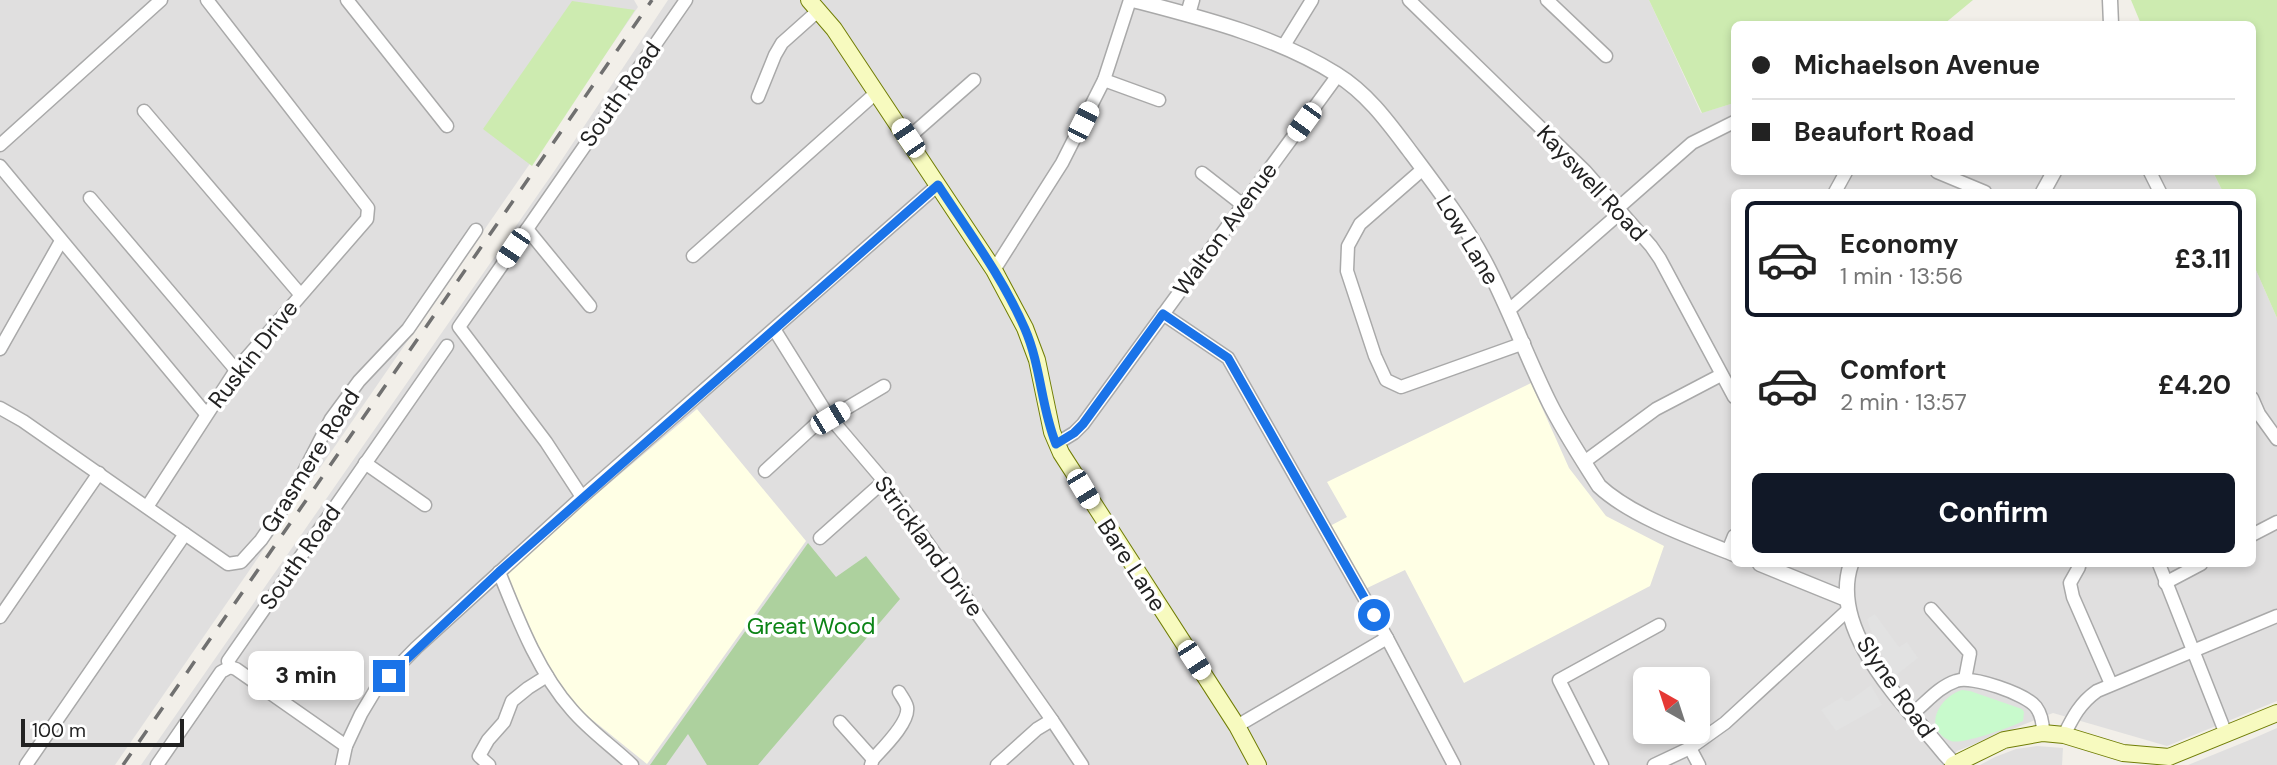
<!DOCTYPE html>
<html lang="en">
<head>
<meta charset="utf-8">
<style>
  :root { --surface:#fff; --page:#f2f2f2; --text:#222; --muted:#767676; --line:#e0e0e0; --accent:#111827 }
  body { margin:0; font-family:"DM Sans",sans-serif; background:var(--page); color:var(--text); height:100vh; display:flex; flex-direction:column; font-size:26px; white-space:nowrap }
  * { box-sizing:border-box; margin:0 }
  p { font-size:23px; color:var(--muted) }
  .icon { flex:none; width:38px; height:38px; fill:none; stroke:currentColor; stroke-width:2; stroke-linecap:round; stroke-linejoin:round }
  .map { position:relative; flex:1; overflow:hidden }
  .side { position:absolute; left:1731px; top:189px; width:525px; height:378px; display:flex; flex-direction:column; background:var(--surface); border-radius:10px; box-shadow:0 4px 10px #0003 }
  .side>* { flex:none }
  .banner { position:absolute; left:1731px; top:21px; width:525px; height:154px; border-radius:10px; box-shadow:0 4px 10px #0003; display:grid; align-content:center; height:154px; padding:0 21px; background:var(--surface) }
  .needle { width:46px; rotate:321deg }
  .fabs { position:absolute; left:1633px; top:667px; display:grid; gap:14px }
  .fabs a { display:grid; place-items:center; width:77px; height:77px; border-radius:10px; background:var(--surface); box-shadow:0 4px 10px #0003; font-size:35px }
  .scale { position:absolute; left:21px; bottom:18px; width:163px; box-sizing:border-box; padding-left:7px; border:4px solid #222; border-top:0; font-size:19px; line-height:24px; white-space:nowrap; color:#222; -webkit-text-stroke:5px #fff; paint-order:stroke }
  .end { position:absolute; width:32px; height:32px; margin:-16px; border:9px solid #1a73e8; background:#fff; box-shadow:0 0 0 4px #fff }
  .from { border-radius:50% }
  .bubble { position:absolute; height:49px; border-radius:10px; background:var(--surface); box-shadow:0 4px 10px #0003; font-size:23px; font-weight:700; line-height:49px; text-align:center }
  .car { position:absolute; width:21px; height:42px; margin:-21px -10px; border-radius:9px; box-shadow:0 0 5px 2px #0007; background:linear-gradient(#fff 24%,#345 0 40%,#fff 0 76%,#345 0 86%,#fff 0) }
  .banner b { display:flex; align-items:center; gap:24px; height:66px; font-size:26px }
  .banner b+b { border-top:2px solid var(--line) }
  .banner i { width:18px; height:18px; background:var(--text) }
  ul { padding:12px 0 0; list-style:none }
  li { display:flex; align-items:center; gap:21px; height:116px; margin:0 14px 10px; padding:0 7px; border:4px solid transparent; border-radius:10px }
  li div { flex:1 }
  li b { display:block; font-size:26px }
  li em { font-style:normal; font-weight:700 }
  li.on { border-color:var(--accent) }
  li>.icon { width:63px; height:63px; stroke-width:1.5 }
  .action { display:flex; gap:14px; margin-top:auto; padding:14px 21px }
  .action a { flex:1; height:80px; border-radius:10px; background:var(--accent); color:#fff; font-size:28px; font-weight:700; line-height:80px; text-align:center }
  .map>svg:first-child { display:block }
  .residential { fill:#e0dfdf; fill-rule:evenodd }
  .education { fill:#ffffe5 }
  .grass { fill:#cdebb0 }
  .forest { fill:#add19e }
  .park { fill:#c8facc }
  .parking { fill:#e2e2e2 }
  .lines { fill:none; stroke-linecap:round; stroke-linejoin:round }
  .minor-casing { stroke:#a9a9a9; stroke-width:15 }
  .tertiary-casing { stroke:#a9a9a9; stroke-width:17 }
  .secondary-casing { stroke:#707d05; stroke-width:18 }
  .minor { stroke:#fff; stroke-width:12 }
  .tertiary { stroke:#fff; stroke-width:14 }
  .secondary { stroke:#f7fabf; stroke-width:16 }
  .rail { stroke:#707070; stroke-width:3.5; stroke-dasharray:14 14; stroke-linecap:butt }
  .route { stroke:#1a73e8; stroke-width:9 }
  .labels { text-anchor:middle; stroke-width:7; stroke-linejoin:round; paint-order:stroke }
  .street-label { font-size:23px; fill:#222; stroke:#fff }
  .park-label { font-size:23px; fill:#0c8416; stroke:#fff }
</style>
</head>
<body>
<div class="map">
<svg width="2277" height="765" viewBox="0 0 2277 765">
  <rect width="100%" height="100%" fill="#f2efe9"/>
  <g class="residential">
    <polygon points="0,0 634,0 638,7 115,765 0,765"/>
    <path d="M668,0H1649L1701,113L1734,103V172H2010L2019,175L2023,172H2213L2223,192H1734V564H2252V261L2277,318V701L2167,746L2053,713L1957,751L1944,765H141L555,170ZM1645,679H1698V732H1645Z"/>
    <polygon points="2277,728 2277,765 2188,765 2252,739"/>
    <polygon points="2037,746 2063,748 2062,765 1980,765 1995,757 2016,749"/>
  </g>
  <g class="education">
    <polygon points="1531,383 1569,468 1606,516 1664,546 1650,586 1464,683 1405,570 1363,590 1328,527 1347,517 1327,482"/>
    <polygon points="697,409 806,541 647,764 574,705 536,647 500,576"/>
  </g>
  <g class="grass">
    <polygon points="1649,0 1973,0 1944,24 1734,24 1734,103 1702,113"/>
    <polygon points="2131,0 2277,0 2277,318 2252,261 2252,192 2223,192 2213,172 2252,172 2252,24 2148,23 2141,24"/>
    <polygon points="572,1 635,10 532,166 483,129"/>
  </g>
  <polygon class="forest" points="808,543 836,577 866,556 900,599 758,765 707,765 688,734 666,765 650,765"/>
  <path class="park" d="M1962,690L1970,691L2022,709L2024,712L2023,721C2012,727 1961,745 1951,741C1921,729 1939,697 1962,690Z"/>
  <g class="parking">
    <polygon points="1875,614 1899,647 1907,642 1918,658 1895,676 1878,649 1870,628 1867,619"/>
    <polygon points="1871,685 1882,705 1836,731 1821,710 1842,697 1845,701 1849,701"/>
  </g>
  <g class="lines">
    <defs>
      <g id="minor">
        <polyline points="347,0 447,126"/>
        <polyline points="1409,0 1585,171 1651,246 1660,259 1734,397"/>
        <polyline points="1547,0 1606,56"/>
        <polyline points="1283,47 1312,0"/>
        <polyline points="1104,80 1159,100"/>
        <polyline points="758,97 775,55 782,43 819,10"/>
        <polyline points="144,111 300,294"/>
        <polyline points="908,138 974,80"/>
        <polyline points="0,145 161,0"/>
        <polyline points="0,166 206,414"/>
        <polyline points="1423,169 1360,224 1348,246 1347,271 1375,356 1386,380 1401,387 1524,343"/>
        <polyline points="1937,172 1985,192"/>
        <polyline points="2150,172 2160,192"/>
        <polyline points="1202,173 1243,205"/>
        <polyline points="1835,192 1846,172"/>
        <polyline points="90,198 236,370"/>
        <polyline points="1618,208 1692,143 1734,122"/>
        <polyline points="527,229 590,306"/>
        <polyline points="693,256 877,92"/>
        <polyline points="994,270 1062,163 1104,80 1130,0"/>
        <polyline points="1509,310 1621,212"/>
        <polyline points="1163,314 1228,358 1387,638 1454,765"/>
        <polyline points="774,329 827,414 884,481 1052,720 1082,765"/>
        <polyline points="0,349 61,241"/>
        <polyline points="2252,398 2259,414 2277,439"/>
        <polyline points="0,408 23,421 228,564 241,562 261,540 293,493 331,419 359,381 408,329 476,230"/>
        <polyline points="830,418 884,386"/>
        <polyline points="1056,444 1074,433 1083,424 1338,75"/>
        <polyline points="1584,462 1656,409 1721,375"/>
        <polyline points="365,463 425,505"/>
        <polyline points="765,471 827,414"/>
        <polyline points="582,497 546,442 459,327 686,0"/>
        <polyline points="147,507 236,370 367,219 368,208 207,0"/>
        <polyline points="2252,535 2277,522"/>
        <polyline points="820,538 884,481"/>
        <polyline points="1728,551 1734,536"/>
        <polyline points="2078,564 2079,567 2070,583 2073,597 2111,684"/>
        <polyline points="2159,564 2226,734"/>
        <path d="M499,572C518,619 538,672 572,710C590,731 612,746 632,765"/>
        <polyline points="2165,583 2201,564"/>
        <polyline points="1931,609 1970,653 1965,679"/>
        <polyline points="0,617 99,473"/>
        <polyline points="230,667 236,669 346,746"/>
        <path d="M1912,714C1926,703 1938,687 1956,681C1972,675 2026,694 2036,707C2042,715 2043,724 2043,733"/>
        <polyline points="840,722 873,759"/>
        <polyline points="1237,726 1387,638"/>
        <path d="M2064,735C2073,717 2080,703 2097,691L2277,616"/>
        <polyline points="1690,748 1699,765"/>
        <polyline points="26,765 185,534"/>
        <polyline points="157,765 221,672 230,667 228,661 447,346"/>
        <polyline points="342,765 346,746 361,714 376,689 416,648 582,497 938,185"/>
        <polyline points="489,765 479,756 488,740 504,722 512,701 528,688 547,676"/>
        <path d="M871,765L873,759C883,748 910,722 907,707C906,702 901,696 899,692"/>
        <polyline points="997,765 1037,729 1052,720"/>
        <polyline points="1602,765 1559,680 1659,625"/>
        <polyline points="1654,765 1690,748 1725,723 1848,610"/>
      </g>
      <g id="tertiary">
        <path d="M1133,0C1202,18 1275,36 1336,74C1367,93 1388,122 1409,150C1436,186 1465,224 1486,264C1510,310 1527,358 1550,404C1564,432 1582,459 1599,486C1631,516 1693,538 1734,554"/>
        <polyline points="2110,0 2111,24"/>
        <polyline points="1188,14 1192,0"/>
        <polyline points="2043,192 2054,172"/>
        <polyline points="1760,564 1846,599"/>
        <path d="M1851,564C1828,632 1905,704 1944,753L1954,764"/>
      </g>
      <g id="secondary">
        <polyline points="809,0 834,29 994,270 1025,328 1037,360 1052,432 1061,453 1237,726 1258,765"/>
        <polyline points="1953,765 2004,740 2043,733 2064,735 2123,753 2169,757 2277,713"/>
      </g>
    </defs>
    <use href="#minor" class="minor-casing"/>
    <use href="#tertiary" class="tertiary-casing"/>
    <use href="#secondary" class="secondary-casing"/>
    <use href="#minor" class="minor"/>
    <use href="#tertiary" class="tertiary"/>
    <use href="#secondary" class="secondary"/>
    <polyline class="rail" points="123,765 652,0"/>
  </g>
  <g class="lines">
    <path class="route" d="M389,676L499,572L938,185C968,231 1003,278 1025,329C1041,366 1041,407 1056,444L1074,433L1083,424L1163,314L1228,358L1374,615"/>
  </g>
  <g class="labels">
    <g class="street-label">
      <text transform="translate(620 94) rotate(-55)" y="8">South Road</text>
      <text transform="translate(1592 183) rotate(47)" y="8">Kayswell Road</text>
      <text transform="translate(1225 229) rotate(-54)" y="8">Walton Avenue</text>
      <text transform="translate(1468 240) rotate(59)" y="8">Low Lane</text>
      <text transform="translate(253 354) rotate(-52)" y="8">Ruskin Drive</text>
      <text transform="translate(310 461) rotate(-58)" y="8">Grasmere Road</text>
      <text transform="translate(929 546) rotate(54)" y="8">Strickland Drive</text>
      <text transform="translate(300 557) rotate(-55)" y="8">South Road</text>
      <text transform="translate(1132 565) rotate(57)" y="8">Bare Lane</text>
      <text transform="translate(1896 687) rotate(55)" y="8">Slyne Road</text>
    </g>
    <g class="park-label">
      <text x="811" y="634">Great Wood</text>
    </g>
  </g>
</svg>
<div class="fabs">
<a><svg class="needle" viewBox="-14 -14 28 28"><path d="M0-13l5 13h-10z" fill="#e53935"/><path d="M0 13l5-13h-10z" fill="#767676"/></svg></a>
</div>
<div class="scale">100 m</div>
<i class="end from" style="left:1374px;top:615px"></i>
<i class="end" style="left:389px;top:676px"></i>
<div class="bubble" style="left:248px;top:651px;width:116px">3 min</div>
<i class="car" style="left:1083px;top:122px;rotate:27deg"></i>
<i class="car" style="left:1304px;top:122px;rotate:216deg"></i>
<i class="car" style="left:908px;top:138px;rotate:326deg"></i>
<i class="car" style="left:513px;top:248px;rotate:214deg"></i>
<i class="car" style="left:830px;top:418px;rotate:59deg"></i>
<i class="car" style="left:1083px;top:489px;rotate:149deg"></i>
<i class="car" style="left:1194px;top:660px;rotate:147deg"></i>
<div class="banner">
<b><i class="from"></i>Michaelson Avenue</b>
<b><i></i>Beaufort Road</b>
</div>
<section class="side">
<ul>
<li class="on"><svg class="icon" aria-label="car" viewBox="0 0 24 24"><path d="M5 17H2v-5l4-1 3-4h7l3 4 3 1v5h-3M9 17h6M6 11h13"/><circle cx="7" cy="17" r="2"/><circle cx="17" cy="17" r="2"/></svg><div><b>Economy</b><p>1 min · 13:56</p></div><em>£3.11</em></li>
<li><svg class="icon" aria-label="car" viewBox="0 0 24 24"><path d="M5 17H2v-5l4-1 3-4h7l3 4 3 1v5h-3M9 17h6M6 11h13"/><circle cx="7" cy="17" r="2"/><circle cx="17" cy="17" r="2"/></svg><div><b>Comfort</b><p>2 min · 13:57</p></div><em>£4.20</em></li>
</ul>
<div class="action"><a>Confirm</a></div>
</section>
</div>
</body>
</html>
